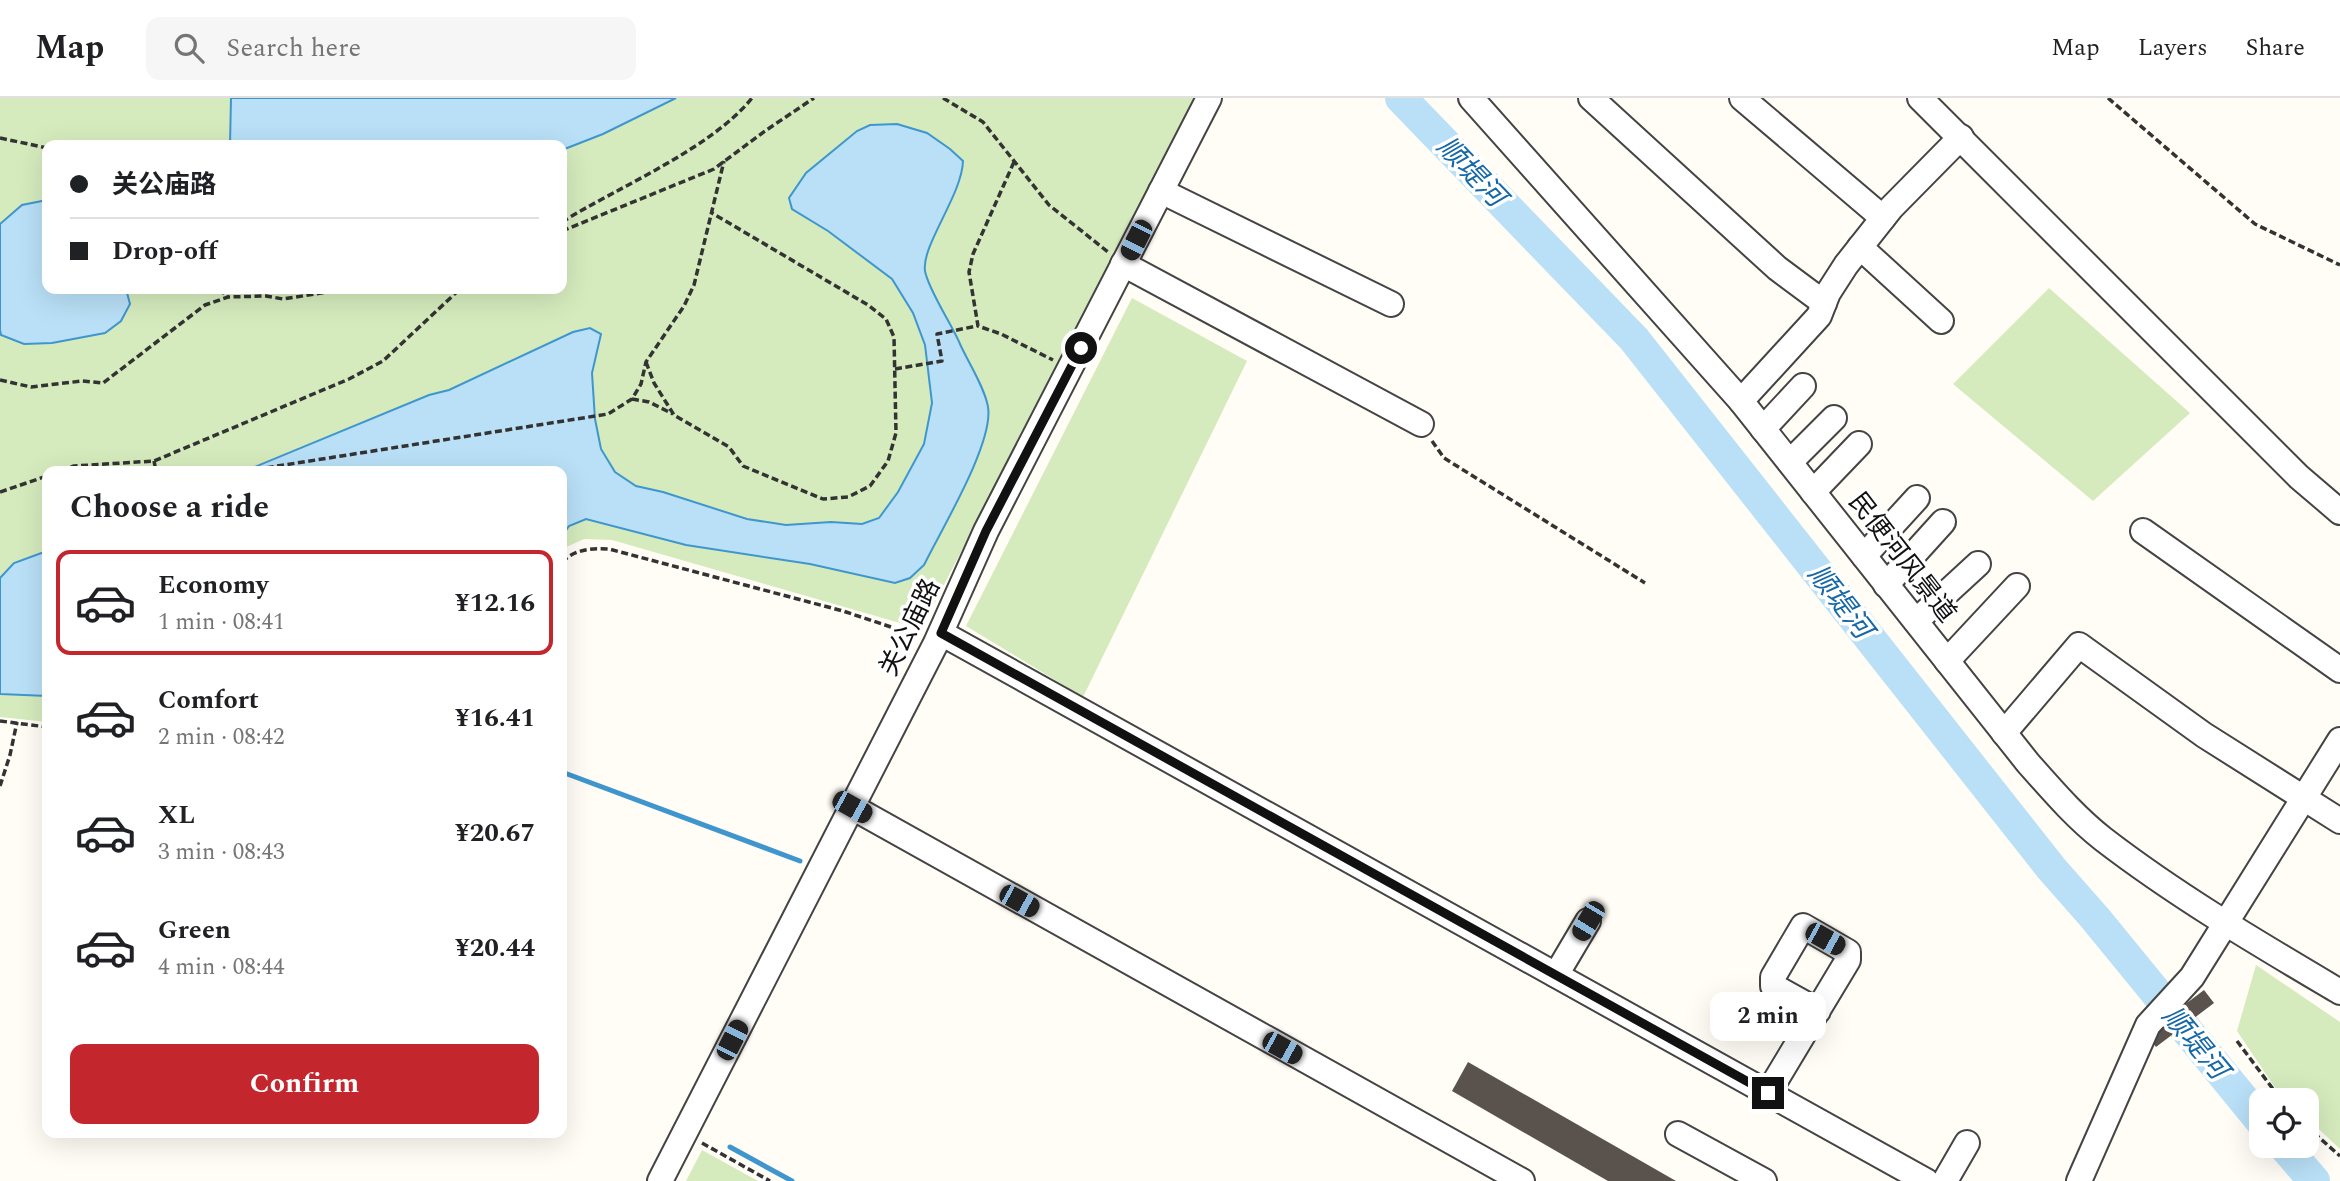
<!DOCTYPE html>
<html lang="en">
<head>
<meta charset="utf-8">
<style>
  :root { --surface:#fff; --page:#f6f6f6; --text:#202124; --muted:#757577; --line:#e0e0e0; --accent:#c4262e }
  body { margin:0; font-family:Spectral,"Noto Sans SC",serif; background:var(--page); color:var(--text); height:100vh; display:flex; flex-direction:column; font-size:26px; white-space:nowrap }
  * { box-sizing:border-box; margin:0 }
  p { font-size:23px; color:var(--muted) }
  .icon { flex:none; width:38px; height:38px; fill:none; stroke:currentColor; stroke-width:2; stroke-linecap:round; stroke-linejoin:round }
  .map { position:relative; flex:1; overflow:hidden }
  .panel { position:absolute; left:42px; top:368px; width:525px; height:672px; display:flex; flex-direction:column; background:var(--surface); border-radius:14px; box-shadow:0 7px 28px #0002 }
  .panel>* { flex:none }
  .banner { position:absolute; left:42px; top:42px; width:525px; height:154px; border-radius:14px; box-shadow:0 7px 28px #0002; display:grid; align-content:center; height:154px; padding:0 28px; background:var(--surface) }
  .controls { position:absolute; left:2249px; top:990px; display:grid; gap:14px }
  .controls a { display:grid; place-items:center; width:70px; height:70px; border-radius:14px; background:var(--surface); box-shadow:0 7px 28px #0002; font-size:35px }
  .end { position:absolute; width:32px; height:32px; margin:-16px; border:9px solid #111; background:#fff; box-shadow:0 0 0 4px #fff }
  .from { border-radius:50% }
  .bubble { position:absolute; height:49px; border-radius:14px; background:var(--surface); box-shadow:0 7px 28px #0002; font-size:23px; font-weight:700; line-height:49px; text-align:center }
  .car { position:absolute; width:21px; height:42px; margin:-21px -10px; border-radius:9px; box-shadow:0 0 5px 2px #0007; background:linear-gradient(#222 24%,#8ab4d8 0 40%,#222 0 76%,#8ab4d8 0 86%,#222 0) }
  .banner b { display:flex; align-items:center; gap:24px; height:66px; font-size:26px }
  .banner b+b { border-top:2px solid var(--line) }
  .banner i { width:18px; height:18px; background:var(--text) }
  ul { padding:0; list-style:none }
  li { display:flex; align-items:center; gap:21px; height:105px; margin:0 14px 10px; padding:0 14px; border:4px solid transparent; border-radius:14px }
  li div { flex:1 }
  li b { display:block; font-size:26px }
  li em { font-style:normal; font-weight:700 }
  li.current { border-color:var(--accent) }
  li>.icon { width:63px; height:63px; stroke-width:1.5 }
  h2 { padding:0 28px; font-size:32px; line-height:84px }
  .cta { display:flex; gap:14px; margin-top:auto; padding:14px 28px }
  .cta a { flex:1; height:80px; border-radius:14px; background:var(--accent); color:#fff; font-size:28px; font-weight:700; line-height:80px; text-align:center }
  header { display:flex; align-items:center; gap:42px; box-sizing:border-box; height:98px; padding:0 35px; background:var(--surface); border-bottom:2px solid var(--line) }
  header strong { font-size:33px }
  nav { display:flex; gap:38px; margin-inline-start:auto; font-size:24px }
  .search { width:490px; height:63px; background:var(--page); display:flex; align-items:center; gap:18px; box-sizing:border-box; padding:0 24px; border-radius:14px; color:var(--muted); font-size:26px }
  .map>svg:first-child { display:block }
  .green { fill:#d5ebbd; fill-rule:evenodd }
  .water { fill:#b9e0f7; stroke:#3f96cf; stroke-width:2 }
  .lines { fill:none; stroke-linecap:round; stroke-linejoin:round }
  .stream { stroke:#3f96cf; stroke-width:5 }
  .river { stroke:#b9e0f7; stroke-width:32 }
  .building { fill:#5a524d }
  .minor-casing { stroke:#444; stroke-width:28 }
  .path { stroke:#333; stroke-width:3.5; stroke-dasharray:7 3.5; stroke-linecap:butt }
  .minor { stroke:#fff; stroke-width:24 }
  .route { stroke:#111; stroke-width:9 }
  .labels { text-anchor:middle; stroke-width:7; stroke-linejoin:round; paint-order:stroke }
  .street-label { font-size:26px; fill:#111; stroke:#fff }
  .water-label { font-size:28px; font-style:italic; fill:#1768a6; stroke:#fff }
</style>
</head>
<body>
<header>
<strong>Map</strong>
<div class="search"><svg class="icon" aria-label="search" viewBox="0 0 24 24"><circle cx="10" cy="10" r="6"/><path d="M15 15l6 6"/></svg>Search here</div>
<nav><a>Map</a><a>Layers</a><a>Share</a></nav>
</header>
<div class="map">
<svg width="2340" height="1083" viewBox="0 0 2340 1083">
  <rect width="100%" height="100%" fill="#fffdf5"/>
  <g class="green">
    <path d="M0,0H1197L921,531L612,442L584,441L562,451V373H47V624L0,619ZM47,47H562V191H47Z"/>
    <polygon points="2049,190 2190,315 2093,403 1953,286"/>
    <polygon points="1132,200 1247,263 1083,599 966,528"/>
    <polygon points="2256,867 2340,924 2340,1051 2307,1020 2306,1003 2288,1003 2276,991 2237,933"/>
    <polygon points="702,1052 758,1083 686,1083"/>
  </g>
  <g class="water">
    <polygon points="231,0 676,0 603,36 562,52 562,47 230,47"/>
    <path d="M897,26L927,35L950,51L963,63C962,97 921,148 925,173C928,191 952,227 960,246C968,264 985,290 988,309C994,345 941,432 924,467L910,480L895,485L810,466L686,447L586,421L569,428L562,438V373H245L429,297L449,292L573,234L590,230L601,236L592,275L595,321L601,351L615,374L636,388L663,394L747,421L786,427L831,424L862,426L879,420L898,394L924,346L932,305L925,247L913,215L892,181L828,133L792,111L789,100L806,75L857,33L870,27Z"/>
    <polygon points="47,102 47,191 126,191 130,206 121,223 105,235 52,245 24,246 1,237 0,232 0,126 22,107"/>
    <polygon points="47,453 47,598 0,596 0,480 14,465"/>
  </g>
  <g class="lines">
    <g class="stream">
      <polyline points="562,674 800,763"/>
      <polyline points="730,1049 792,1083"/>
    </g>
    <g class="river">
      <polyline points="1401,0 1634,241 2051,770 2095,820 2261,1023"/>
      <polyline points="2284,1048 2314,1083"/>
    </g>
  </g>
  <g class="building">
    <polygon points="2204,892 2214,905 2156,949 2146,936"/>
    <polygon points="1468,964 1676,1083 1608,1083 1452,993"/>
  </g>
  <g class="lines">
    <defs>
      <g id="minor">
        <path d="M1471,0L1741,303L2028,665C2052,692 2075,719 2103,741C2177,798 2259,846 2340,894"/>
        <polyline points="1591,0 1777,170 1824,205"/>
        <polyline points="1742,0 1883,120"/>
        <polyline points="1920,0 2299,379 2340,414"/>
        <polyline points="1161,93 1391,206"/>
        <polyline points="1860,149 1941,223"/>
        <polyline points="1123,166 1421,326"/>
        <polyline points="1741,303 1819,218 1828,195 1846,167 1891,110 1961,39"/>
        <polyline points="1763,331 1803,288"/>
        <polyline points="1790,364 1834,320"/>
        <polyline points="1813,394 1859,346"/>
        <polyline points="2143,433 2340,572"/>
        <polyline points="1864,458 1917,400"/>
        <polyline points="1886,487 1943,424"/>
        <polyline points="1916,523 1978,466"/>
        <polyline points="941,535 1926,1083"/>
        <polyline points="1947,563 2017,488"/>
        <polyline points="2004,635 2079,547 2204,637 2340,723"/>
        <polyline points="852,709 1522,1083"/>
        <polyline points="1556,877 1588,823"/>
        <polyline points="1768,995 1848,862 1848,854 1803,828 1773,879 1773,888 1818,913"/>
        <polyline points="1678,1036 1764,1083"/>
        <polyline points="660,1083 936,545 986,433 1209,0"/>
        <polyline points="1945,1083 1967,1045"/>
        <polyline points="2079,1083 2148,927 2192,879 2340,642"/>
      </g>
    </defs>
    <use href="#minor" class="minor-casing"/>
    <g class="path">
      <polyline points="943,0 983,24 1049,107 1108,154"/>
      <polyline points="2108,0 2255,126 2340,167"/>
      <polyline points="0,40 47,50"/>
      <polyline points="1014,64 973,156 969,174 978,228 1001,236 1053,262"/>
      <path d="M562,124C618,89 711,51 752,0"/>
      <polyline points="562,133 714,71 765,33 814,0"/>
      <polyline points="219,191 228,199"/>
      <polyline points="646,264 654,285 674,317 729,349 743,368 823,401 848,399 870,388 888,363 896,335 894,239 886,221 868,207 712,115"/>
      <polyline points="895,271 942,263 937,236 977,228"/>
      <polyline points="0,282 31,289 82,283 103,285 205,207 228,199 266,198 283,201 347,191"/>
      <polyline points="632,301 649,304 673,316"/>
      <polyline points="1432,343 1444,360 1645,485"/>
      <polyline points="154,363 156,373"/>
      <polyline points="61,373 74,368 154,363 349,281 383,263 460,191"/>
      <polyline points="246,373 608,316 632,301 641,286 646,264 684,208 694,187 724,63"/>
      <polyline points="0,394 47,378"/>
      <path d="M562,464C575,451 592,450 609,451L843,513L918,538"/>
      <polyline points="0,623 47,629"/>
      <polyline points="0,688 10,657 17,624"/>
      <polyline points="2237,943 2282,1003"/>
      <polyline points="2306,1028 2340,1058"/>
      <polyline points="702,1045 770,1083"/>
    </g>
    <use href="#minor" class="minor"/>
  </g>
  <g class="lines">
    <polyline class="route" points="1081,250 986,433 941,535 1768,995"/>
  </g>
  <g class="labels">
    <g class="street-label">
      <text transform="translate(1903 459) rotate(52)" y="9">民便河风景道</text>
      <text transform="translate(909 529) rotate(-64)" y="9">关公庙路</text>
    </g>
    <g class="water-label">
      <text transform="translate(1472 73) rotate(46)" y="10">顺堤河</text>
      <text transform="translate(1841 503) rotate(52)" y="10">顺堤河</text>
      <text transform="translate(2196 944) rotate(50)" y="10">顺堤河</text>
    </g>
  </g>
</svg>
<div class="controls">
<a><svg class="icon" aria-label="locate" viewBox="0 0 24 24"><circle cx="12" cy="12" r="6"/><path d="M12 2v4M12 18v4M2 12h4M18 12h4"/></svg></a>
</div>
<i class="end from" style="left:1081px;top:250px"></i>
<i class="end" style="left:1768px;top:995px"></i>
<div class="bubble" style="left:1710px;top:894px;width:116px">2 min</div>
<i class="car" style="left:1136px;top:142px;rotate:207deg"></i>
<i class="car" style="left:852px;top:709px;rotate:119deg"></i>
<i class="car" style="left:1019px;top:803px;rotate:119deg"></i>
<i class="car" style="left:1588px;top:823px;rotate:211deg"></i>
<i class="car" style="left:1825px;top:841px;rotate:119deg"></i>
<i class="car" style="left:732px;top:942px;rotate:27deg"></i>
<i class="car" style="left:1282px;top:950px;rotate:119deg"></i>
<div class="banner">
<b><i class="from"></i>关公庙路</b>
<b><i></i>Drop-off</b>
</div>
<section class="panel">
<h2>Choose a ride</h2>
<ul>
<li class="current"><svg class="icon" aria-label="car" viewBox="0 0 24 24"><path d="M5 17H2v-5l4-1 3-4h7l3 4 3 1v5h-3M9 17h6M6 11h13"/><circle cx="7" cy="17" r="2"/><circle cx="17" cy="17" r="2"/></svg><div><b>Economy</b><p>1 min · 08:41</p></div><em>¥12.16</em></li>
<li><svg class="icon" aria-label="car" viewBox="0 0 24 24"><path d="M5 17H2v-5l4-1 3-4h7l3 4 3 1v5h-3M9 17h6M6 11h13"/><circle cx="7" cy="17" r="2"/><circle cx="17" cy="17" r="2"/></svg><div><b>Comfort</b><p>2 min · 08:42</p></div><em>¥16.41</em></li>
<li><svg class="icon" aria-label="car" viewBox="0 0 24 24"><path d="M5 17H2v-5l4-1 3-4h7l3 4 3 1v5h-3M9 17h6M6 11h13"/><circle cx="7" cy="17" r="2"/><circle cx="17" cy="17" r="2"/></svg><div><b>XL</b><p>3 min · 08:43</p></div><em>¥20.67</em></li>
<li><svg class="icon" aria-label="car" viewBox="0 0 24 24"><path d="M5 17H2v-5l4-1 3-4h7l3 4 3 1v5h-3M9 17h6M6 11h13"/><circle cx="7" cy="17" r="2"/><circle cx="17" cy="17" r="2"/></svg><div><b>Green</b><p>4 min · 08:44</p></div><em>¥20.44</em></li>
</ul>
<div class="cta"><a>Confirm</a></div>
</section>
</div>
</body>
</html>
